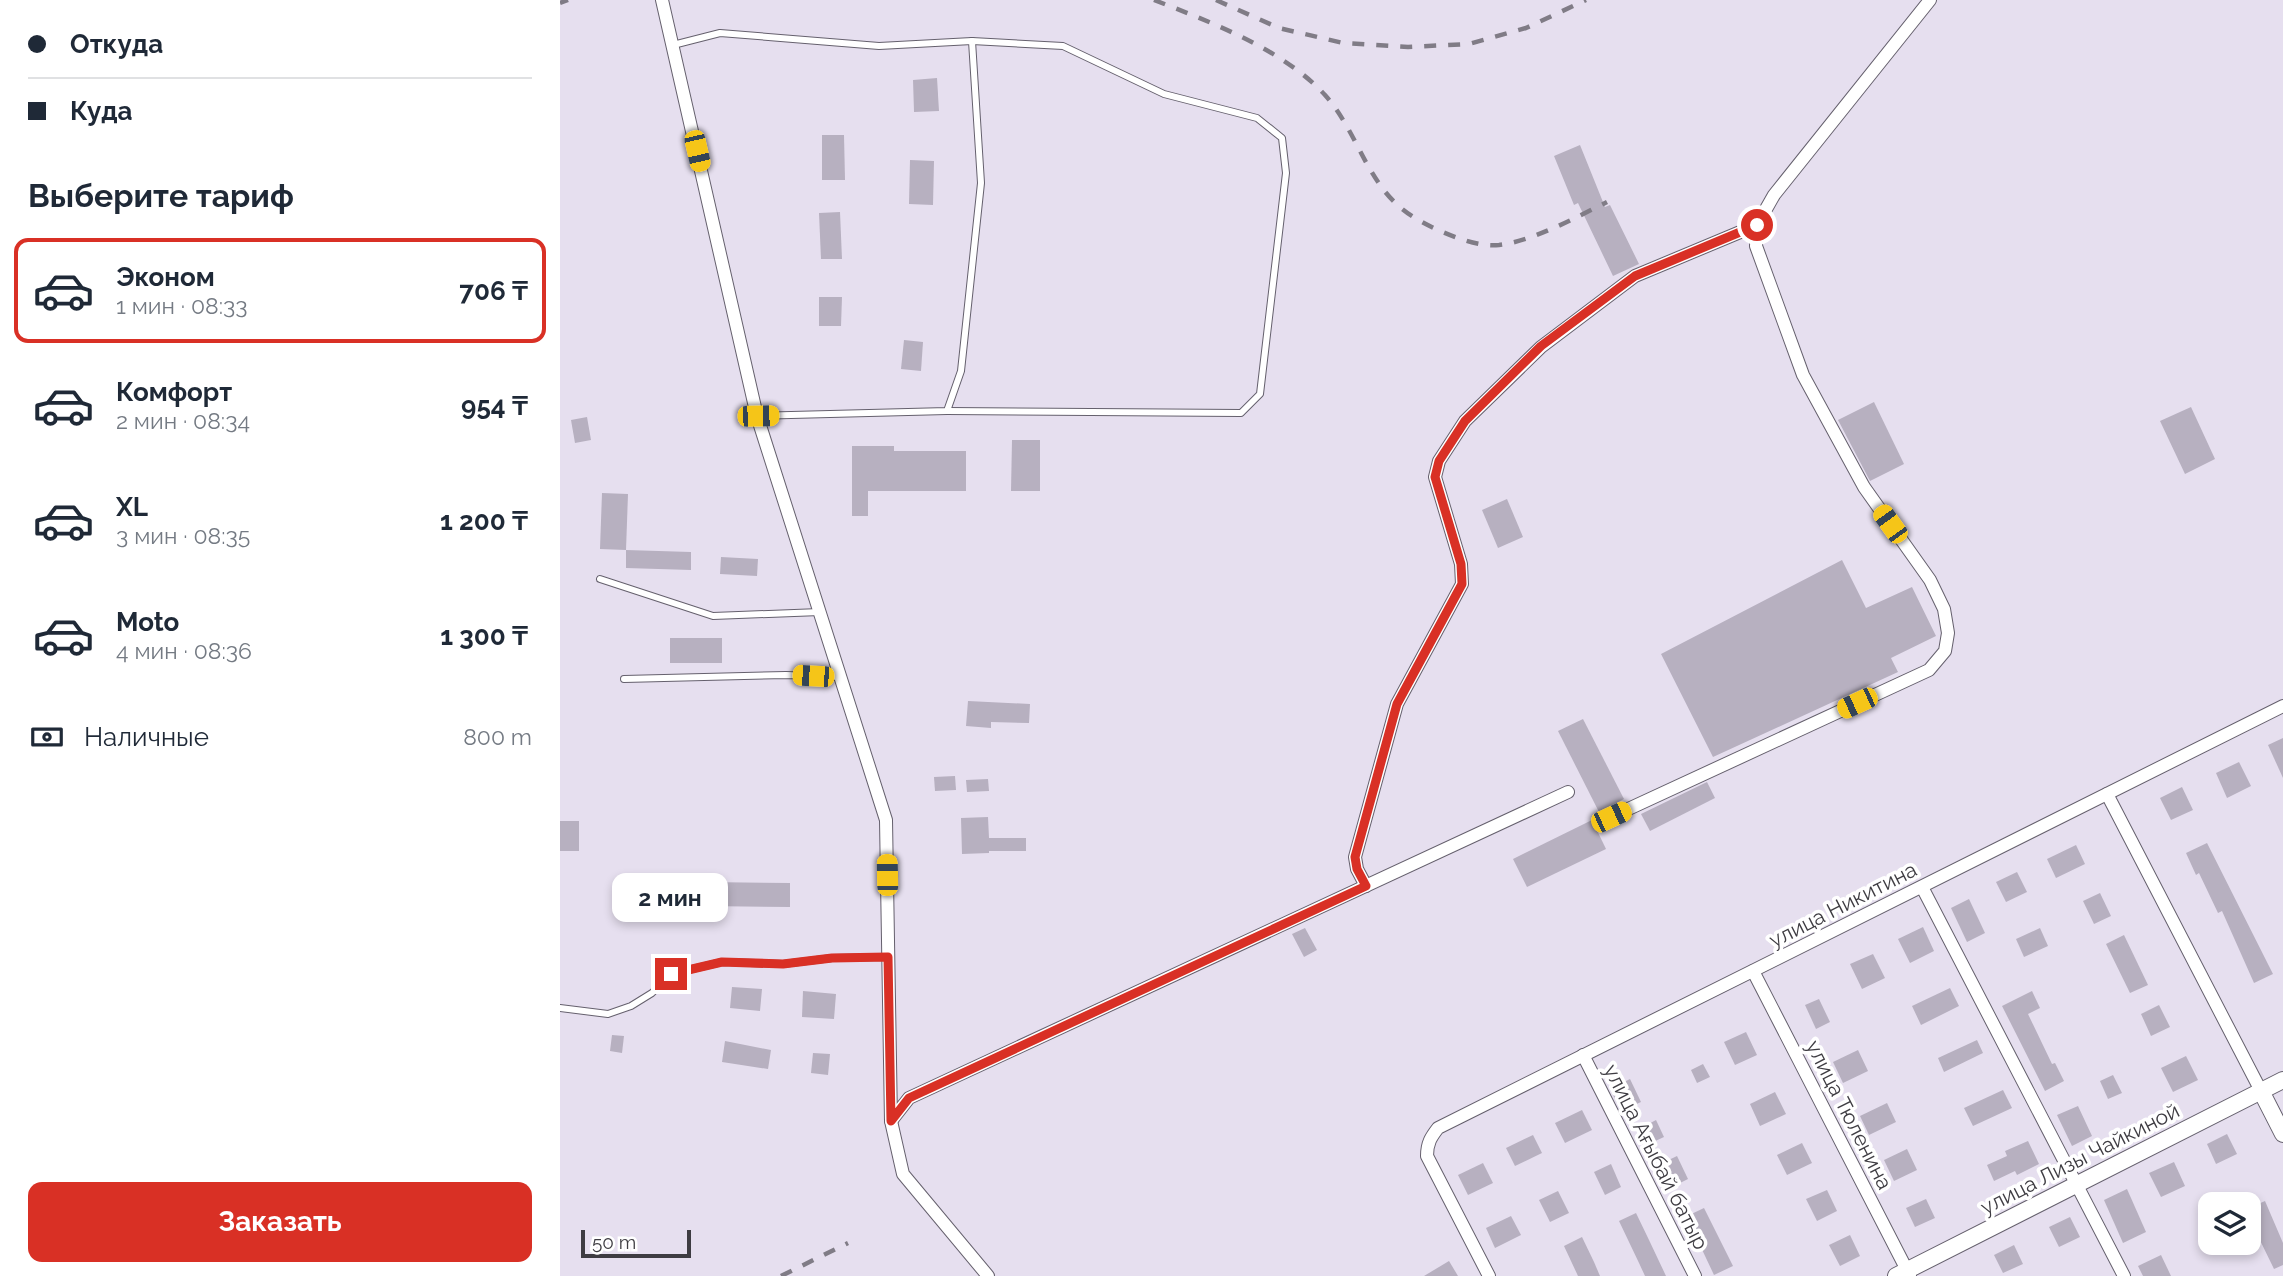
<!DOCTYPE html>
<html lang="ru">
<head>
<meta charset="utf-8">
<style>
  :root { --surface:#fff; --page:#f2f2f3; --text:#1f2937; --muted:#747a83; --line:#e0e1e3; --accent:#d93025 }
  body { margin:0; font-family:Raleway,sans-serif; background:var(--page); color:var(--text); height:100vh; display:flex; flex-direction:column; font-size:26px; white-space:nowrap }
  * { box-sizing:border-box; margin:0 }
  p { font-size:23px; color:var(--muted) }
  .icon { flex:none; width:38px; height:38px; fill:none; stroke:currentColor; stroke-width:2; stroke-linecap:round; stroke-linejoin:round }
  .map { position:relative; flex:1; overflow:hidden }
  .sheet { display:flex; flex-direction:column; background:var(--surface); width:560px }
  .sheet>* { flex:none }
  .banner { display:grid; align-content:center; height:154px; padding:0 28px; background:var(--surface) }
  .fabs { position:absolute; left:1638px; top:1192px; display:grid; gap:14px }
  .fabs a { display:grid; place-items:center; width:63px; height:63px; border-radius:14px; background:var(--surface); box-shadow:0 4px 10px #0003; font-size:35px }
  .scale { position:absolute; left:21px; bottom:18px; width:110px; box-sizing:border-box; padding-left:7px; border:4px solid #3e3c42; border-top:0; font-size:19px; line-height:24px; white-space:nowrap; color:#3e3c42; -webkit-text-stroke:5px #fff; paint-order:stroke }
  .end { position:absolute; width:32px; height:32px; margin:-16px; border:9px solid #d93025; background:#fff; box-shadow:0 0 0 4px #fff }
  .from { border-radius:50% }
  .bubble { position:absolute; height:49px; border-radius:14px; background:var(--surface); box-shadow:0 4px 10px #0003; font-size:23px; font-weight:700; line-height:49px; text-align:center }
  .car { position:absolute; width:21px; height:42px; margin:-21px -10px; border-radius:9px; box-shadow:0 0 5px 2px #0007; background:linear-gradient(#f5c518 24%,#345 0 40%,#f5c518 0 76%,#345 0 86%,#f5c518 0) }
  .banner b { display:flex; align-items:center; gap:24px; height:66px; font-size:26px }
  .banner b+b { border-top:2px solid var(--line) }
  .banner i { width:18px; height:18px; background:var(--text) }
  ul { padding:0; list-style:none }
  li { display:flex; align-items:center; gap:21px; height:105px; margin:0 14px 10px; padding:0 14px; border:4px solid transparent; border-radius:14px }
  li div { flex:1 }
  li b { display:block; font-size:26px }
  li em { font-style:normal; font-weight:700 }
  li.current { border-color:var(--accent) }
  li>.icon { width:63px; height:63px; stroke-width:1.5 }
  h2 { padding:0 28px; font-size:32px; line-height:84px }
  .pay { display:flex; align-items:center; gap:18px; height:77px; padding:0 28px; font-size:26px }
  .pay p { margin-inline-start:auto }
  .action { display:flex; gap:14px; margin-top:auto; padding:14px 28px }
  .action a { flex:1; height:80px; border-radius:14px; background:var(--accent); color:#fff; font-size:28px; font-weight:700; line-height:80px; text-align:center }
  main { display:flex; flex:1; min-height:0 }
  .map>svg:first-child { display:block }
  .building { fill:#b7b0c0 }
  .lines { fill:none; stroke-linecap:round; stroke-linejoin:round }
  .service-casing { stroke:#65606d; stroke-width:8 }
  .minor-casing { stroke:#65606d; stroke-width:14 }
  .tertiary-casing { stroke:#65606d; stroke-width:18 }
  .service { stroke:#fff; stroke-width:6 }
  .minor { stroke:#fff; stroke-width:12 }
  .tertiary { stroke:#fff; stroke-width:16 }
  .rail { stroke:#807c86; stroke-width:4.5; stroke-dasharray:12 12; stroke-linecap:butt }
  .route { stroke:#d93025; stroke-width:9 }
  .labels { text-anchor:middle; stroke-width:7; stroke-linejoin:round; paint-order:stroke }
  .street-label { font-size:21px; fill:#3e3c42; stroke:#fff }
</style>
</head>
<body>
<main>
<section class="sheet">
<div class="banner">
<b><i class="from"></i>Откуда</b>
<b><i></i>Куда</b>
</div>
<h2>Выберите тариф</h2>
<ul>
<li class="current"><svg class="icon" aria-label="car" viewBox="0 0 24 24"><path d="M5 17H2v-5l4-1 3-4h7l3 4 3 1v5h-3M9 17h6M6 11h13"/><circle cx="7" cy="17" r="2"/><circle cx="17" cy="17" r="2"/></svg><div><b>Эконом</b><p>1 мин · 08:33</p></div><em>706 ₸</em></li>
<li><svg class="icon" aria-label="car" viewBox="0 0 24 24"><path d="M5 17H2v-5l4-1 3-4h7l3 4 3 1v5h-3M9 17h6M6 11h13"/><circle cx="7" cy="17" r="2"/><circle cx="17" cy="17" r="2"/></svg><div><b>Комфорт</b><p>2 мин · 08:34</p></div><em>954 ₸</em></li>
<li><svg class="icon" aria-label="car" viewBox="0 0 24 24"><path d="M5 17H2v-5l4-1 3-4h7l3 4 3 1v5h-3M9 17h6M6 11h13"/><circle cx="7" cy="17" r="2"/><circle cx="17" cy="17" r="2"/></svg><div><b>XL</b><p>3 мин · 08:35</p></div><em>1 200 ₸</em></li>
<li><svg class="icon" aria-label="car" viewBox="0 0 24 24"><path d="M5 17H2v-5l4-1 3-4h7l3 4 3 1v5h-3M9 17h6M6 11h13"/><circle cx="7" cy="17" r="2"/><circle cx="17" cy="17" r="2"/></svg><div><b>Moto</b><p>4 мин · 08:36</p></div><em>1 300 ₸</em></li>
</ul>
<div class="pay"><svg class="icon" aria-label="cash" viewBox="0 0 24 24"><path d="M3 7h18v10H3z"/><circle cx="12" cy="12" r="2"/></svg>Наличные<p>800 m</p></div>
<div class="action"><a>Заказать</a></div>
</section>
<div class="map">
<svg width="1723" height="1276" viewBox="0 0 1723 1276">
  <rect width="100%" height="100%" fill="#e6dfef"/>
  <g class="building">
    <polygon points="377,78 379,111 354,112 353,80"/>
    <polygon points="262,135 284,135 285,180 262,180"/>
    <polygon points="1020,145 1045,207 1050,205 1079,264 1053,276 1018,203 1014,205 994,156"/>
    <polygon points="350,160 374,161 373,205 349,204"/>
    <polygon points="280,212 282,259 261,259 259,213"/>
    <polygon points="259,297 282,297 281,326 259,326"/>
    <polygon points="344,340 363,342 361,371 341,369"/>
    <polygon points="1314,402 1344,464 1310,481 1278,420"/>
    <polygon points="1631,407 1655,459 1625,474 1600,421"/>
    <polygon points="27,417 31,440 15,443 11,420"/>
    <polygon points="452,440 480,440 480,491 451,491"/>
    <polygon points="292,446 334,446 334,451 406,451 406,491 308,491 308,516 292,516"/>
    <polygon points="42,493 68,494 66,550 40,549"/>
    <polygon points="947,499 963,537 938,548 922,510"/>
    <polygon points="66,550 131,552 131,570 66,568"/>
    <polygon points="161,557 198,559 197,576 160,574"/>
    <polygon points="1282,560 1306,608 1352,587 1376,636 1331,658 1338,672 1153,757 1101,654"/>
    <rect x="110" y="638" width="52" height="25"/>
    <polygon points="408,701 470,704 469,723 431,722 431,728 406,726"/>
    <polygon points="1023,719 1064,799 1039,812 998,731"/>
    <polygon points="1723,738 1723,778 1708,745"/>
    <polygon points="1679,762 1691,786 1667,798 1656,773"/>
    <polygon points="395,776 396,790 375,791 374,777"/>
    <polygon points="428,779 429,791 407,792 406,780"/>
    <polygon points="1147,782 1155,798 1090,831 1081,814"/>
    <polygon points="1622,787 1633,810 1611,820 1600,798"/>
    <polygon points="428,817 429,838 466,838 466,851 429,851 429,853 402,854 401,818"/>
    <polygon points="1032,820 1046,849 967,887 953,859"/>
    <rect x="0" y="821" width="19" height="30"/>
    <polygon points="1647,843 1713,974 1694,983 1662,911 1658,913 1639,873 1636,875 1626,853"/>
    <polygon points="1516,845 1525,864 1496,878 1487,859"/>
    <polygon points="1457,872 1467,892 1446,902 1436,882"/>
    <polygon points="145,882 230,883 230,907 144,906"/>
    <polygon points="1540,893 1551,916 1534,924 1523,901"/>
    <polygon points="1409,899 1425,933 1407,942 1391,908"/>
    <polygon points="1363,927 1374,951 1350,963 1338,939"/>
    <polygon points="745,928 757,950 744,957 732,934"/>
    <polygon points="1480,928 1488,946 1464,957 1456,939"/>
    <polygon points="1564,935 1588,985 1570,993 1546,944"/>
    <polygon points="1313,954 1325,978 1302,989 1290,964"/>
    <polygon points="172,987 202,989 200,1011 170,1008"/>
    <polygon points="1390,988 1399,1006 1361,1025 1352,1006"/>
    <polygon points="243,991 276,994 274,1019 242,1017"/>
    <polygon points="1472,991 1480,1008 1468,1014 1492,1064 1495,1063 1504,1081 1485,1091 1442,1006"/>
    <polygon points="1259,999 1270,1022 1256,1029 1245,1005"/>
    <polygon points="1599,1005 1610,1027 1591,1036 1581,1014"/>
    <polygon points="1186,1032 1197,1055 1175,1065 1164,1042"/>
    <polygon points="52,1035 64,1036 62,1053 50,1051"/>
    <polygon points="1417,1040 1423,1053 1384,1072 1378,1058"/>
    <polygon points="165,1041 211,1050 208,1069 162,1062"/>
    <polygon points="1298,1050 1308,1071 1283,1083 1273,1062"/>
    <polygon points="253,1053 270,1054 268,1075 251,1073"/>
    <polygon points="1626,1056 1638,1080 1613,1092 1601,1068"/>
    <polygon points="1143,1064 1150,1077 1137,1083 1131,1070"/>
    <polygon points="1553,1075 1562,1093 1548,1099 1540,1081"/>
    <polygon points="1070,1079 1081,1102 1061,1111 1050,1089"/>
    <polygon points="1443,1090 1452,1108 1413,1126 1404,1108"/>
    <polygon points="1215,1092 1226,1114 1200,1126 1190,1104"/>
    <polygon points="1327,1103 1336,1122 1309,1135 1300,1116"/>
    <polygon points="1518,1106 1532,1136 1512,1146 1497,1115"/>
    <polygon points="1022,1110 1032,1130 1005,1143 995,1123"/>
    <polygon points="1096,1120 1104,1137 1091,1143 1083,1127"/>
    <polygon points="1667,1134 1677,1154 1656,1164 1647,1144"/>
    <polygon points="973,1135 982,1153 955,1166 946,1148"/>
    <polygon points="1468,1141 1479,1164 1457,1175 1455,1171 1434,1181 1427,1165 1447,1156 1445,1151"/>
    <polygon points="1242,1143 1252,1163 1227,1175 1217,1155"/>
    <polygon points="1347,1149 1357,1170 1334,1181 1324,1160"/>
    <polygon points="1117,1156 1128,1179 1104,1191 1092,1168"/>
    <polygon points="1614,1162 1625,1186 1601,1197 1589,1173"/>
    <polygon points="923,1163 933,1183 908,1195 898,1175"/>
    <polygon points="1051,1164 1061,1187 1045,1195 1034,1172"/>
    <polygon points="1567,1189 1586,1232 1563,1243 1544,1200"/>
    <polygon points="1267,1190 1277,1211 1257,1221 1246,1199"/>
    <polygon points="998,1191 1009,1213 990,1222 979,1200"/>
    <polygon points="1366,1199 1375,1218 1355,1227 1346,1208"/>
    <polygon points="1705,1201 1723,1243 1723,1265 1714,1269 1695,1230 1689,1233 1689,1208"/>
    <polygon points="1144,1208 1173,1266 1154,1275 1138,1241 1134,1243 1123,1218"/>
    <polygon points="1076,1213 1089,1240 1106,1276 1085,1276 1079,1263 1059,1221"/>
    <polygon points="951,1216 961,1235 935,1248 926,1228"/>
    <polygon points="1510,1217 1520,1237 1499,1247 1489,1227"/>
    <polygon points="1290,1235 1300,1256 1280,1266 1269,1245"/>
    <polygon points="1022,1237 1034,1262 1040,1276 1018,1276 1004,1246"/>
    <polygon points="1454,1245 1463,1264 1443,1273 1434,1255"/>
    <polygon points="1601,1255 1611,1276 1583,1276 1578,1266"/>
    <polygon points="889,1261 898,1276 864,1276"/>
  </g>
  <g class="lines">
    <defs>
      <g id="service">
        <polyline points="113,45 160,33 319,46 412,41 421,183 401,371 387,411 197,416"/>
        <polyline points="387,411 681,413 700,394 726,173 722,138 697,118 604,94 503,46 412,41"/>
        <polyline points="40,579 153,616 260,612"/>
        <polyline points="64,679 226,675 281,677"/>
        <polyline points="0,1008 48,1014 71,1006 92,993 111,974 162,962 223,964 272,958 328,957"/>
      </g>
      <g id="minor">
        <polyline points="102,0 197,416 326,820 331,1121 343,1174 428,1276"/>
        <polyline points="1547,794 1701,1091"/>
        <polyline points="1051,817 1369,670 1385,651 1388,633 1384,609 1370,580 1304,487 1243,375 1196,246 1197,225 1214,195 1370,0"/>
        <polyline points="806,886 797,869 795,857 837,704 902,584 901,564 875,477 879,461 905,421 981,347 1075,276 1197,225"/>
        <polyline points="1362,887 1564,1276"/>
        <polyline points="1193,971 1350,1276"/>
        <polyline points="1023,1055 1135,1276"/>
        <polyline points="331,1121 349,1098 1008,792"/>
        <path d="M929,1276L867,1156C867,1143 871,1137 878,1128L1723,706"/>
      </g>
      <g id="tertiary">
        <polyline points="1701,1091 1723,1134"/>
        <polyline points="1336,1276 1723,1080"/>
      </g>
    </defs>
    <use href="#service" class="service-casing"/>
    <use href="#minor" class="minor-casing"/>
    <use href="#tertiary" class="tertiary-casing"/>
    <use href="#service" class="service"/>
    <use href="#minor" class="minor"/>
    <use href="#tertiary" class="tertiary"/>
    <g class="rail">
      <path d="M594,0C651,22 724,50 765,95C790,123 801,160 823,189C838,209 856,220 878,230C897,238 918,247 939,245C973,241 1017,217 1047,202"/>
      <polyline points="656,0 719,28 783,43 848,47 909,44 966,28 1026,0"/>
      <polyline points="0,3 8,0"/>
      <polyline points="221,1276 288,1243"/>
    </g>
  </g>
  <g class="lines">
    <polyline class="route" points="111,974 162,962 223,964 272,958 328,957 331,1121 349,1098 806,886 797,869 795,857 837,704 902,584 901,564 875,477 879,461 905,421 981,346 1075,276 1197,225"/>
  </g>
  <g class="labels">
    <g class="street-label">
      <text transform="translate(1283 905) rotate(-27)" y="7">улица Никитина</text>
      <text transform="translate(1289 1115) rotate(63)" y="7">улица Тюленина</text>
      <text transform="translate(1096 1157) rotate(63)" y="7">улица Ағыбай батыр</text>
      <text transform="translate(1520 1159) rotate(-27)" y="7">улица Лизы Чайкиной</text>
    </g>
  </g>
</svg>
<div class="fabs">
<a><svg class="icon" aria-label="layers" viewBox="0 0 24 24"><path d="M12 4l9 5-9 5-9-5zM3 14l9 5 9-5"/></svg></a>
</div>
<div class="scale">50 m</div>
<i class="end from" style="left:1197px;top:225px"></i>
<i class="end" style="left:111px;top:974px"></i>
<div class="bubble" style="left:52px;top:873px;width:116px">2 мин</div>
<i class="car" style="left:137px;top:151px;rotate:167deg"></i>
<i class="car" style="left:198px;top:416px;rotate:89deg"></i>
<i class="car" style="left:1330px;top:524px;rotate:324deg"></i>
<i class="car" style="left:253px;top:676px;rotate:273deg"></i>
<i class="car" style="left:1297px;top:703px;rotate:245deg"></i>
<i class="car" style="left:1051px;top:817px;rotate:65deg"></i>
<i class="car" style="left:327px;top:875px;rotate:359deg"></i>
</div>
</main>
</body>
</html>
